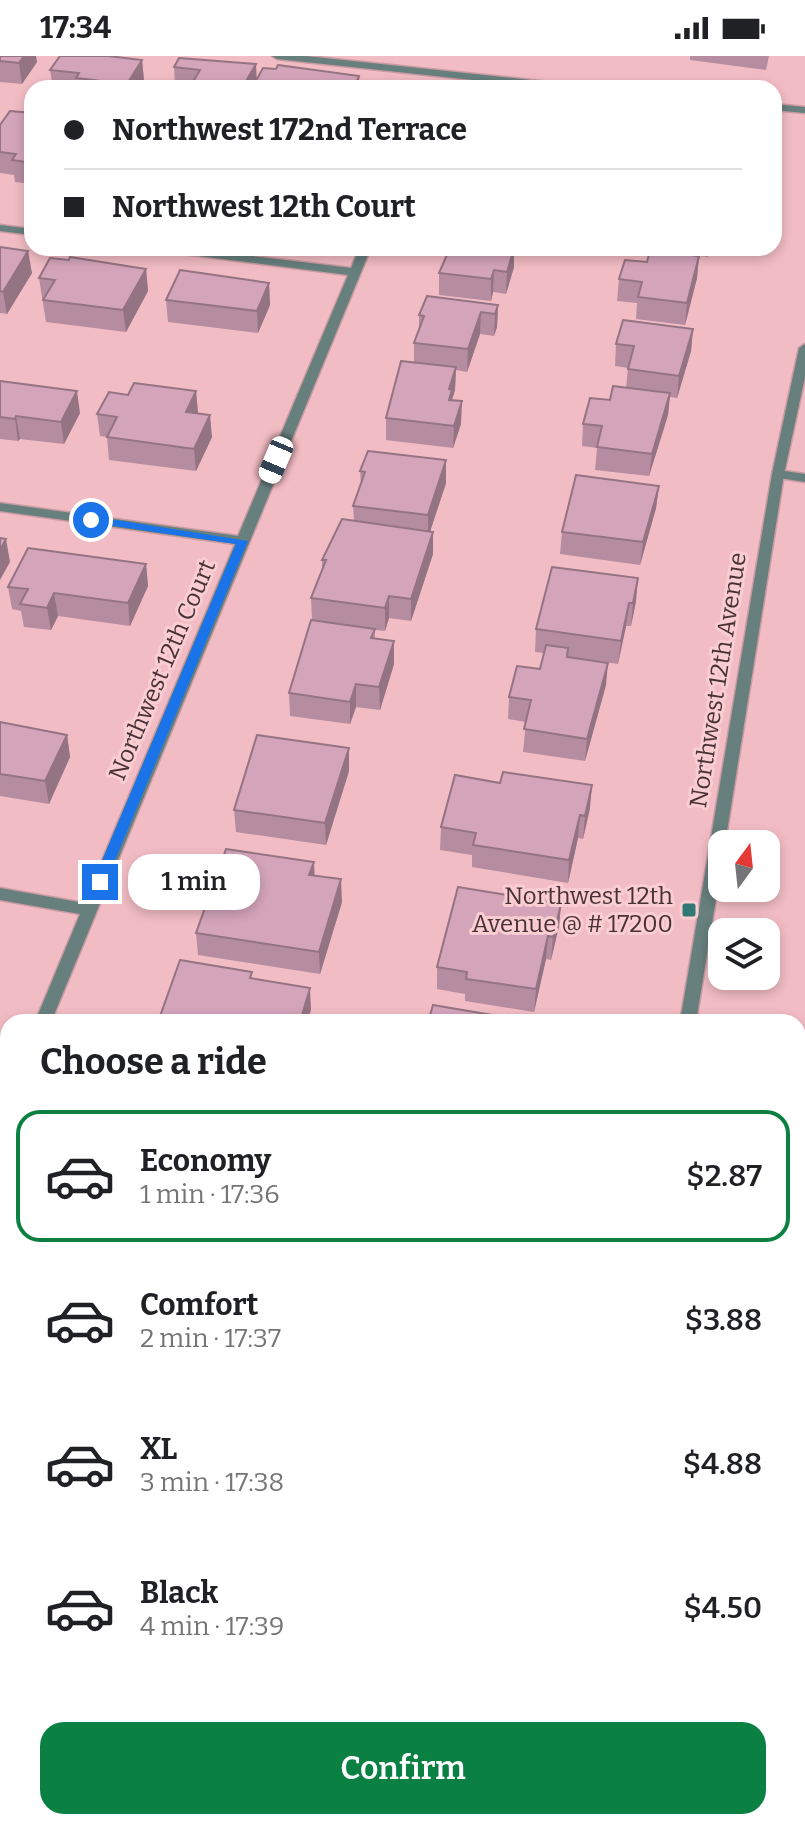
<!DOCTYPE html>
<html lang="en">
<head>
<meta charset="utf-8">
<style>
  :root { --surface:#fff; --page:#f6f6f6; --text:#202124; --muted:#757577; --line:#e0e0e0; --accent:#0b8043 }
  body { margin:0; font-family:Bitter,serif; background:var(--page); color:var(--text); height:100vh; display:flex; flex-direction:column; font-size:30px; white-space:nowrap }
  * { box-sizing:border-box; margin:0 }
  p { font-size:26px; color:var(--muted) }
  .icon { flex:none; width:44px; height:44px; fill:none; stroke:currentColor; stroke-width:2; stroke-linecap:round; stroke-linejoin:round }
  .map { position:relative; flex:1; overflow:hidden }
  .details { position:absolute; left:0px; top:958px; width:806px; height:816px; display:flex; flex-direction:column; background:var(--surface); border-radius:24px 24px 0 0; box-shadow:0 4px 12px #0003 }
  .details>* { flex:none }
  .hud { position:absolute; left:24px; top:24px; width:758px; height:176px; border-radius:24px; box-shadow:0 4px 12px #0003; display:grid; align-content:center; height:176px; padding:0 40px; background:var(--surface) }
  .needle { width:52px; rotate:15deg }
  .tools { position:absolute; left:708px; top:774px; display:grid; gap:16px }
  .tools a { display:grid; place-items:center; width:72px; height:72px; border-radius:16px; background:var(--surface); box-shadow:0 4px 12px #0003; font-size:40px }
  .end { position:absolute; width:36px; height:36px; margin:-18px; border:10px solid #1a73e8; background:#fff; box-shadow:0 0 0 4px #fff }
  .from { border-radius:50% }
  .bubble { position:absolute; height:56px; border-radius:24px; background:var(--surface); box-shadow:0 4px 12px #0003; font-size:26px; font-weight:600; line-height:56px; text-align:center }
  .car { position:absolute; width:24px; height:48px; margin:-24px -12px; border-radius:10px; box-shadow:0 0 6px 2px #0007; background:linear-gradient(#fff 24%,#345 0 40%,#fff 0 76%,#345 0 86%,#fff 0) }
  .hud b { display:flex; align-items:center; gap:28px; height:76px; font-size:30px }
  .hud b+b { border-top:2px solid var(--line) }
  .hud i { width:20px; height:20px; background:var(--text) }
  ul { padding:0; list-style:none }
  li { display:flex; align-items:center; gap:24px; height:132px; margin:0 16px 12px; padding:0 24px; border:4px solid transparent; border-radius:24px }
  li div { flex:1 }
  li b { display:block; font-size:30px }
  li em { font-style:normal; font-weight:600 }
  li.current { border-color:var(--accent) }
  li>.icon { width:72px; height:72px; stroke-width:1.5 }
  h2 { padding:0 40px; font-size:36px; line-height:96px }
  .cta { display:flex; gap:16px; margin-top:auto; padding:16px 40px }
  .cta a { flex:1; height:92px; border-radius:24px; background:var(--accent); color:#fff; font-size:32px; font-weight:600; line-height:92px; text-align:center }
  .status { display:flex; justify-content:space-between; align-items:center; height:56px; padding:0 40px; background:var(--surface); direction:ltr }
  .status svg { height:22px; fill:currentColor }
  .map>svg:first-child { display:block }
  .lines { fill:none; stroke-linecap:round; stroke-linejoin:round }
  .minor-casing { stroke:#c99ba2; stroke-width:3 }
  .tertiary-casing { stroke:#c99ba2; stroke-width:3 }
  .minor { fill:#677f7d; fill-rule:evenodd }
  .tertiary { fill:#677f7d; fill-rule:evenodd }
  .wall { fill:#b68da0 }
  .shaded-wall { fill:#947382 }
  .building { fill:#d4a4ba; stroke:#947382; stroke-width:2 }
  .route { fill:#1a73e8 }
  .poi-dot { fill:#317975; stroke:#f9cdd2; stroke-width:3 }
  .labels { text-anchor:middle; stroke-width:6; stroke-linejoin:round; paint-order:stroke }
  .street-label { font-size:24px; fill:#483235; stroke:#f9cdd2 }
  .poi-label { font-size:24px; fill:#483235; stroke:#f9cdd2; text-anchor:end }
</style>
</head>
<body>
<div class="status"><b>17:34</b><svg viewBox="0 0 49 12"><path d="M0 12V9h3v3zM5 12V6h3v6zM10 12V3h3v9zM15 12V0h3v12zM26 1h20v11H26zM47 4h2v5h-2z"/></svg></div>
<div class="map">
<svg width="805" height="1774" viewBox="0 0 805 1774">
  <rect width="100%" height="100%" fill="#f2bcc4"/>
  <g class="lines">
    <defs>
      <g id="minor">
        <polygon points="272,0 306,0 577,29 582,32 548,32 277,3"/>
        <polygon points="774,48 805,51 805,57 774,54"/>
        <polygon points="0,169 32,173 32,179 0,175"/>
        <polygon points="153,192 187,192 351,212 359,192 371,192 51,966 35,966 80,858 0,844 0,832 84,847 235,488 0,455 0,447 238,480 348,219 159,195"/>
        <polygon points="778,414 805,418 805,426 773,421 773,415"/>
        <polygon points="8,1045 8,1073 0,1079 0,1051"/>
      </g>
      <g id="tertiary">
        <polygon points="805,288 805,321 784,418 725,788 722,788 722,806 696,966 680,966 772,418 799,292"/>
        <polygon points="546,1766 568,1766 567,1774 545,1774"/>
      </g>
    </defs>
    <use href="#minor" class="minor-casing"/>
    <use href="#tertiary" class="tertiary-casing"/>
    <use href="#minor" class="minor"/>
    <use href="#tertiary" class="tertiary"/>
  </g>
  <g class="wall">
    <polygon points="0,0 37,6 22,28 0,26"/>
    <polygon points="60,0 113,0 142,4 144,25 139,32 53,32 50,14"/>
    <polygon points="690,0 769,0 766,14 690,4"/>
    <polygon points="179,2 257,23 360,32 175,32 174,11"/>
    <polygon points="32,57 32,128 15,126 14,119 0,117 0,69"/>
    <polygon points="0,191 32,217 7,258 0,257"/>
    <polygon points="661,192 711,192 708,201 699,200 697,222 685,269 636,263 637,247 617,245 619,223 647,206 661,195"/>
    <polygon points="514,211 506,238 493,236 491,245 439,239 439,217"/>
    <polygon points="146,213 148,235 126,276 46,266 39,222"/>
    <polygon points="269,227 270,249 258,277 168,266 166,244"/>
    <polygon points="498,249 497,271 494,280 480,278 467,316 456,314 455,334 452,344 461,368 453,392 386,384 386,362 414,306 414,287 419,274 419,259"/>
    <polygon points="693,273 691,295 677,342 670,341 668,359 649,420 595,414 597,392 582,390 583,368 626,332 628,312 615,310 616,288"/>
    <polygon points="0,325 80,357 64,388 20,383 18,385 0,383"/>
    <polygon points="196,335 198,357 212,381 196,415 109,404 107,381 100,380 97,358 128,339"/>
    <polygon points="446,404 446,427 430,475 433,498 411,565 389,562 385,575 375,574 375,583 394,585 394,608 380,654 356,651 350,668 290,660 289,637 312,564 311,542 322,513 322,504 354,465 353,450 361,429 360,415"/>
    <polygon points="659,430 656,452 640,509 560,498 562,476"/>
    <polygon points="146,508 148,530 130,570 58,560 51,574 24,571 21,555 12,553 8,531"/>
    <polygon points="636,545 631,570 626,570 618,608 568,601 606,629 585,705 523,696 526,666 508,663 509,641 540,613 544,597 535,596 536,573"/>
    <polygon points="0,666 67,679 70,701 49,748 0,740"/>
    <polygon points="349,692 349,715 326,789 236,776 234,754"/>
    <polygon points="590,752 583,783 578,782 568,827 472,811 472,799 440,794 441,771"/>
    <polygon points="314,820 342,846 320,918 198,899 196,877"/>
    <polygon points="561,848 559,870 551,904 546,903 534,956 465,945 465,938 437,933 437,911"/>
    <polygon points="8,1370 8,1533 0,1532 0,1391"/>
    <polygon points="798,1377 805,1378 805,1525 798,1524"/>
    <polygon points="798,1550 805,1551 805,1738 798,1736"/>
    <polygon points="0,1605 8,1607 8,1652 2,1650 0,1656"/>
  </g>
  <g class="shaded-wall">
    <polygon points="24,0 36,0 37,6 22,28 19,7"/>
    <polygon points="142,4 144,25 139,32 127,32 127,28"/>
    <polygon points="256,8 257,29 255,32 242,32"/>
    <polygon points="359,20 360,32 354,32"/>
    <polygon points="514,192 514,211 506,238 507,216"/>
    <polygon points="28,195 32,217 7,258 3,236"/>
    <polygon points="699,200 697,222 685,269 687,247"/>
    <polygon points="146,213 148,235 126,276 123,254"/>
    <polygon points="494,214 493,236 491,245 491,223"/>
    <polygon points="269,227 270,249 258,277 257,255"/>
    <polygon points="498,249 497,271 494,280 495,258"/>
    <polygon points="481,256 480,278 467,316 468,293"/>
    <polygon points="693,273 691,295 677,342 679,320"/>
    <polygon points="456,311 455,334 449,353 449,333"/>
    <polygon points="77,335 80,357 64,388 61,366"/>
    <polygon points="196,335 198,358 186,356"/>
    <polygon points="670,337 668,359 649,420 652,398"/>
    <polygon points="462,345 461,368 453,392 454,370"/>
    <polygon points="210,359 212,381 196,415 194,393"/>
    <polygon points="16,360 20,383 18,385 15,363"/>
    <polygon points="446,404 446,427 428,482 428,459"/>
    <polygon points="659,430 656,452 640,509 643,486"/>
    <polygon points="433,476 433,498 411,565 411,543"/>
    <polygon points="6,483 10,506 0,524 0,494"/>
    <polygon points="146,508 148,530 130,570 128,547"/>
    <polygon points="638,522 636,545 631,570 633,547"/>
    <polygon points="54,537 58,560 51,574 47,552"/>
    <polygon points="389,540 389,562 385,575 385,552"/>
    <polygon points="629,547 626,570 618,608 621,585"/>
    <polygon points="394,585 394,608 380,654 379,631"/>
    <polygon points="608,607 606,629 585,705 587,683"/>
    <polygon points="356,628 356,651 350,668 350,646"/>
    <polygon points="67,679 70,701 49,748 45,725"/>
    <polygon points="349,692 349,715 326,789 325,767"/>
    <polygon points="592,729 590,752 583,783 585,760"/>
    <polygon points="580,759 578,782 568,827 569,804"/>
    <polygon points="314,806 315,828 309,819"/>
    <polygon points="341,823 342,846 320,918 319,896"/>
    <polygon points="561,848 559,870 551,904 553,881"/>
    <polygon points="548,880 546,903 534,956 536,933"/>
    <polygon points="310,932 311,954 307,966 300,966"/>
    <polygon points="350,1766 354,1766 353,1774 349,1774"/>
  </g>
  <g class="building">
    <polygon points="0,0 24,0 19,7 0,5"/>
    <polygon points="60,0 108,0 142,4 127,28 76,22 79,17 50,14"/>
    <polygon points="179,2 256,8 242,32 189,32 200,14 174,11"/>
    <polygon points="278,9 359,20 354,32 252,32 263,12 276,13"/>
    <polygon points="10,55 32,57 32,107 12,104 16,98 0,96 0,69"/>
    <polygon points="0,191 28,195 3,236 0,235"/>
    <polygon points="450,192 514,192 507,216 494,214 491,223 439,217"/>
    <polygon points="650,194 699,200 687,247 638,241 642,226 619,223 625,204 647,206"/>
    <polygon points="70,201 146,213 123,254 43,244 55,224 39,222 50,202 69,204"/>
    <polygon points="180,214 269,227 257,255 166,244"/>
    <polygon points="427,240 498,249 495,258 481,256 468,293 414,287 424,260 419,259"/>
    <polygon points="623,264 693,273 679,320 628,313 634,290 616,288"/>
    <polygon points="401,305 456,311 449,333 452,334 449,344 462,345 454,370 386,362"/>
    <polygon points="0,325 77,335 61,366 16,360 15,363 0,361"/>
    <polygon points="134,327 196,335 186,356 210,359 194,393 107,381 117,361 97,358 109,336 128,339"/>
    <polygon points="613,330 670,337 652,398 597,391 602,370 583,368 590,342 610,344"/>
    <polygon points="368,395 446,404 428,459 353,450 365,416 360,415"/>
    <polygon points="576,419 659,430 643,486 562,476"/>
    <polygon points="342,463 433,476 411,543 389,540 385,552 311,542 326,504 322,504"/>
    <polygon points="0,482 6,483 0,494"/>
    <polygon points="28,492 146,508 128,547 54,537 47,552 20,548 28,533 8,531"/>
    <polygon points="552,511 638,522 633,547 629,547 621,585 536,573"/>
    <polygon points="311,564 375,573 371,582 394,585 379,631 356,628 350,646 289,637"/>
    <polygon points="546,589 568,592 567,601 608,607 587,683 524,673 531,644 509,641 517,610 540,613"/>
    <polygon points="0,666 67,679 45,725 0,718"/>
    <polygon points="257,679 349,692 325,767 234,754"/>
    <polygon points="503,716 592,729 585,760 580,759 569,804 473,789 476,777 441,771 455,719 500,727"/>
    <polygon points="226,793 314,806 309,819 341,823 319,896 196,877"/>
    <polygon points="458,831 561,848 553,881 548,880 536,933 466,923 467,916 437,911"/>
    <polygon points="180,904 252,916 250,922 310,932 300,966 158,966"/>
    <polygon points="433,949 533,966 428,966"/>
    <polygon points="8,1370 8,1516 0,1514 0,1391"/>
    <polygon points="798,1377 805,1378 805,1506 798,1504"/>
    <polygon points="798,1550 805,1551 805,1720 798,1718"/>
    <polygon points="0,1605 8,1607 8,1636 0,1634"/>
    <polygon points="254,1766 350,1766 349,1774 252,1774"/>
    <polygon points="766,1766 779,1766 805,1772 805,1774 766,1774"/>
  </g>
  <polygon class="route" points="91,460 248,485 106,826 100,830 93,826 236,488 87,466"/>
  <rect class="poi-dot" x="681" y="846" width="16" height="16" rx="4"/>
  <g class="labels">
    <g class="street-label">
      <text transform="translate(162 614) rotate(-67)" y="8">Northwest 12th Court</text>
      <text transform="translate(718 624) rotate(-81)" y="8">Northwest 12th Avenue</text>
    </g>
    <g class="poi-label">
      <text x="673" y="848">Northwest 12th<tspan x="673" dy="28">Avenue @ # 17200</tspan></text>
    </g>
  </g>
</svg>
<div class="tools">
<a><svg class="needle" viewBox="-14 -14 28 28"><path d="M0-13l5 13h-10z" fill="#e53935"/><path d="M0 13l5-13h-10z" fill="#757577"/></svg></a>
<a><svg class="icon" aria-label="layers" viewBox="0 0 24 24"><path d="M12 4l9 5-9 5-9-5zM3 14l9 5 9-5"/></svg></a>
</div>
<i class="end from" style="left:91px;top:464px"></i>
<i class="end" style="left:100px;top:826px"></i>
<div class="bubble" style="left:128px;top:798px;width:132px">1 min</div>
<i class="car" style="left:276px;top:404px;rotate:203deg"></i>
<div class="hud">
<b><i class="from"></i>Northwest 172nd Terrace</b>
<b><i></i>Northwest 12th Court</b>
</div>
<section class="details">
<h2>Choose a ride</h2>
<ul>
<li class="current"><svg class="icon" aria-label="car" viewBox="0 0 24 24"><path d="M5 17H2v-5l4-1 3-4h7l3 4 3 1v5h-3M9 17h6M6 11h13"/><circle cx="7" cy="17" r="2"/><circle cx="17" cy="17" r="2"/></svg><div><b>Economy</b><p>1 min · 17:36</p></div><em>$2.87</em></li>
<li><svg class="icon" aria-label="car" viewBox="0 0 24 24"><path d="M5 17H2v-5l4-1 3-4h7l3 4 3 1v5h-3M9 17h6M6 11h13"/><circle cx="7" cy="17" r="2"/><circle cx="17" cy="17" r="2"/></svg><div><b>Comfort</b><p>2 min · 17:37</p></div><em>$3.88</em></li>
<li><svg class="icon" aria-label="car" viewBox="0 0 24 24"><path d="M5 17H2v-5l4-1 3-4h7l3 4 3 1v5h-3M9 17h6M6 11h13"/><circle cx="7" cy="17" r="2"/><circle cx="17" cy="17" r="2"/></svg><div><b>XL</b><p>3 min · 17:38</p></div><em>$4.88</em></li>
<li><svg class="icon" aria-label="car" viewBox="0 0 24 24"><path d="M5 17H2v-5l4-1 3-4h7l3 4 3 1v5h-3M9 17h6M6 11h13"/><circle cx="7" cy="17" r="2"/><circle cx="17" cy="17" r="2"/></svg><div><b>Black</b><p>4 min · 17:39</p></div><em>$4.50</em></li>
</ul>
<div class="cta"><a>Confirm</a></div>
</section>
</div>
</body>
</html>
